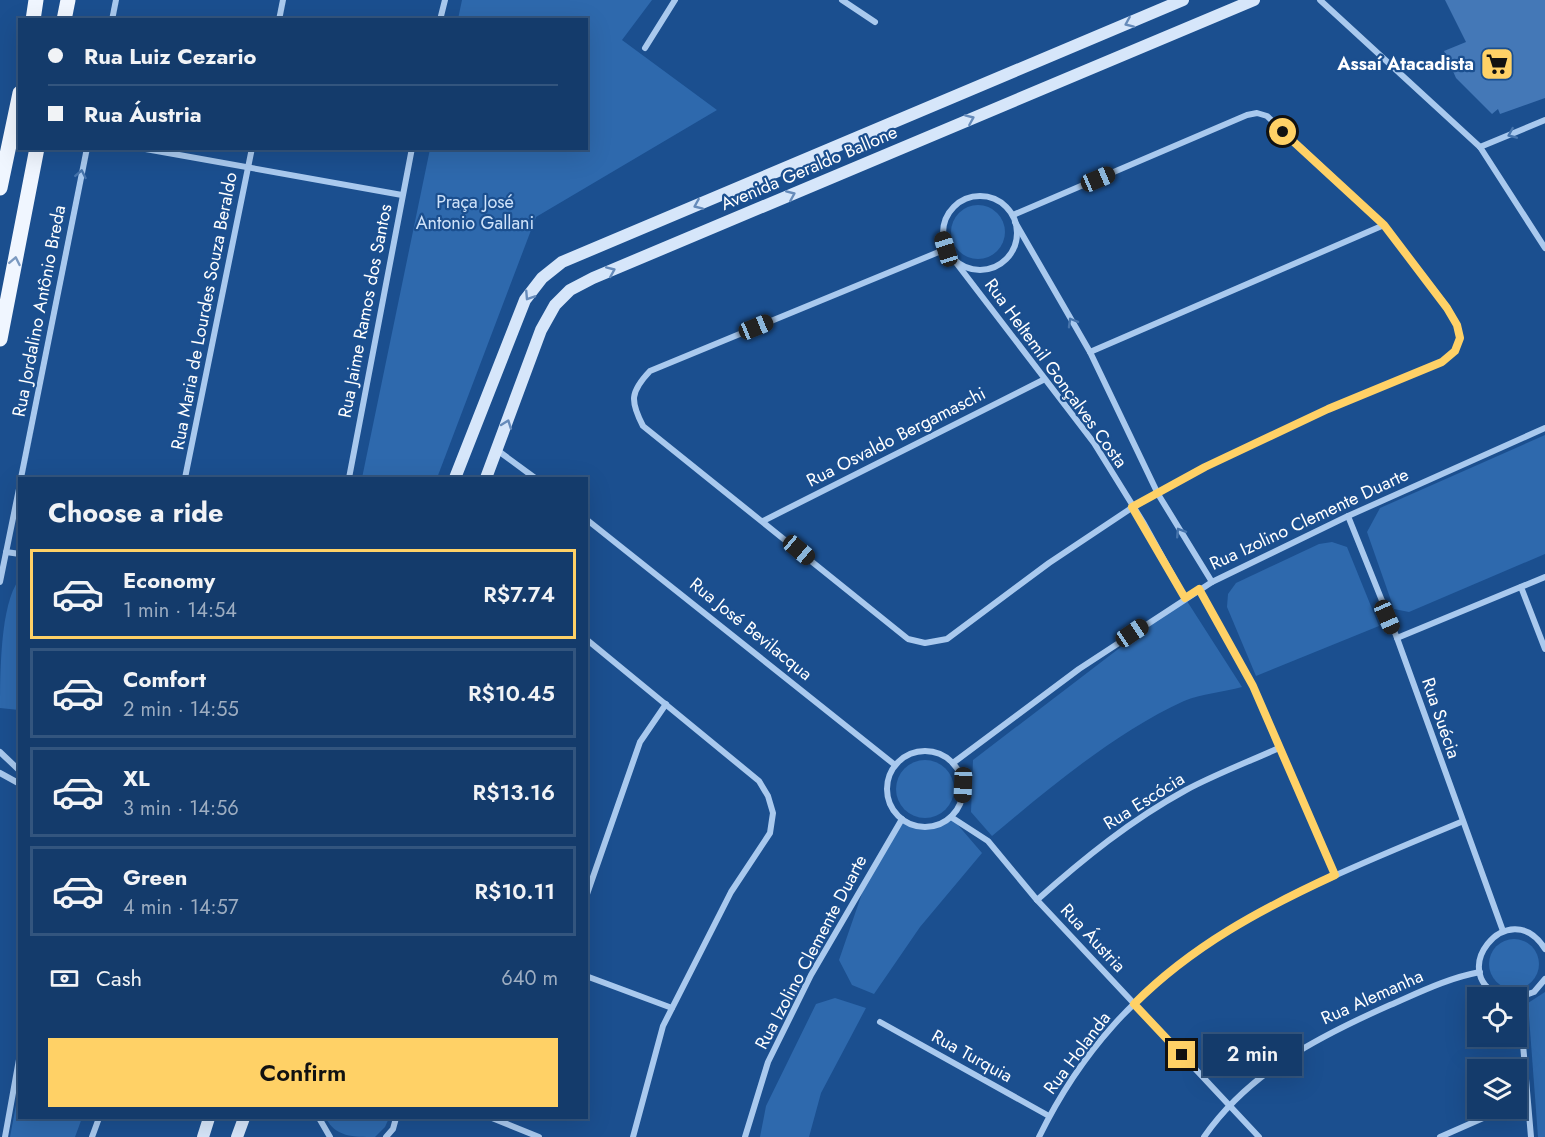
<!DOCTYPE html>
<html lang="en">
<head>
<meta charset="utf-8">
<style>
  :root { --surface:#143b6b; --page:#214673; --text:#f1f3f6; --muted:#9dadc1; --line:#33557e; --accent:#ffd166 }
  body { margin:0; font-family:Jost,sans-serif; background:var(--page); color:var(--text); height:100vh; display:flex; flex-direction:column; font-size:22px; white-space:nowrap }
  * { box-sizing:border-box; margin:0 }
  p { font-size:20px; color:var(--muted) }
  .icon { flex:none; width:33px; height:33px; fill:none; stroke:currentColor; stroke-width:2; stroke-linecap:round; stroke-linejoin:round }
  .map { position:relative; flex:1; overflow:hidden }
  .details { position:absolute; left:18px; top:477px; width:570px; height:642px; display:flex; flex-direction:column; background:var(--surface); border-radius:0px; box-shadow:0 6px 24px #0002,0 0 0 2px var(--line) }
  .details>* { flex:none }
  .guide { position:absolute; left:18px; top:18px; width:570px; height:132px; border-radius:0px; box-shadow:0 6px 24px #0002,0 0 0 2px var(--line); display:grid; align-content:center; height:132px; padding:0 30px; background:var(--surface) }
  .buttons { position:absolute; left:1467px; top:987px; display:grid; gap:12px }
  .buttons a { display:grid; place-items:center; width:60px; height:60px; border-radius:0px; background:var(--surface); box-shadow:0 6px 24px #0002,0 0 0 2px var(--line); font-size:30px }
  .end { position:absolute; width:27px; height:27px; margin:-14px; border:8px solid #ffd166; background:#111; box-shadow:0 0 0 3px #111 }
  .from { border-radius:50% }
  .bubble { position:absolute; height:42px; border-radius:0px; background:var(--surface); box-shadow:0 6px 24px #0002,0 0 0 2px var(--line); font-size:20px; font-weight:600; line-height:42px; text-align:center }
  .car { position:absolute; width:18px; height:36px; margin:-18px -9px; border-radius:8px; box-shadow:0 0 4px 2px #0007; background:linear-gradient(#222 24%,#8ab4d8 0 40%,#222 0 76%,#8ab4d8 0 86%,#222 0) }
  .guide b { display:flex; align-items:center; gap:21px; height:57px; font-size:22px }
  .guide b+b { border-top:2px solid var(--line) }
  .guide i { width:15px; height:15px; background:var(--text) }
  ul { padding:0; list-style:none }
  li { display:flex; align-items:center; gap:18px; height:90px; margin:0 12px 9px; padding:0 18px; border:3px solid var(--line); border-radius:0px }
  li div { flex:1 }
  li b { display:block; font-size:22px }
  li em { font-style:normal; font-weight:600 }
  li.active { border-color:var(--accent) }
  li>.icon { width:54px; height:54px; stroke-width:1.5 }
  h2 { padding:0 30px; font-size:27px; line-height:72px }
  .pay { display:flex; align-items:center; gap:15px; height:66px; padding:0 30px; font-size:22px }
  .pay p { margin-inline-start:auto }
  .action { display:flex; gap:12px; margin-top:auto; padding:12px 30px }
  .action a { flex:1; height:69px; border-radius:0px; background:var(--accent); color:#111; font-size:24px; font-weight:600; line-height:69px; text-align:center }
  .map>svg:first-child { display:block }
  .green { fill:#2e69ad }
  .building { fill:#4478b7 }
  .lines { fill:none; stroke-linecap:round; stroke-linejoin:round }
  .street { stroke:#a9c9ee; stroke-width:6 }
  .secondary { stroke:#d6e6fa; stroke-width:12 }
  .primary { stroke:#f0f6ff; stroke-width:15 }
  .oneway { stroke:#668bba }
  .oneway2 { stroke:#4674ac }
  .oneway3 { stroke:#7b9ac1 }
  .route { stroke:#ffd166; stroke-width:8 }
  .labels { text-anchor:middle; stroke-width:4.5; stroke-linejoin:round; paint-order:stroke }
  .poi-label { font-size:18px; font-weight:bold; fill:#fff; stroke:#1b4f8f; text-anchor:end }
  .street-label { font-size:18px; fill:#fff; stroke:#1b4f8f }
  .park-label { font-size:18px; fill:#cfe3fa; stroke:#1b4f8f }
</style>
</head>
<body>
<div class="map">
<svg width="1545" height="1137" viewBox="0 0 1545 1137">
  <rect width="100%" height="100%" fill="#1b4f8f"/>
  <g class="green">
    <polygon points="462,0 652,0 622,40 717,110 536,217 437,478 362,478 430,149 586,148 586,20 458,19"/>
    <circle cx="978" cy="232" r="27"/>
    <polygon points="1545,435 1545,554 1409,612 1394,609 1367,532 1380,508"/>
    <polygon points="1332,542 1347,547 1379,626 1256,676 1227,607 1228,594 1236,583 1319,544"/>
    <path d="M19,580V710L0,708C0,676 0,604 19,580Z"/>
    <path d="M1185,598L1242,687C1224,692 1201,694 1184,701C1116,732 1049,788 992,836L971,812L973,760Z"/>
    <circle cx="925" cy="789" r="29"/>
    <path d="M951,817L982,853L920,927L874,994L852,985L839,960L867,879L902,819C919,830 934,828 951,817Z"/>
    <circle cx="1514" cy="964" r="25"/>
    <polygon points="1545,992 1545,1137 1538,1137 1528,1003"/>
    <polygon points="835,998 866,1008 821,1093 809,1137 760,1137 766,1106 816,1004"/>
    <polygon points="19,1089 20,1118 82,1118 75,1137 10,1137"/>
    <path d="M326,1118H389L385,1127L375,1137C353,1137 335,1137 326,1118Z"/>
  </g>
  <polygon class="building" points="1445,0 1545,0 1545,98 1500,114 1498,109 1492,114 1456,78 1444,51 1466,42"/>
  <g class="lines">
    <g class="street">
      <polyline points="842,0 875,22"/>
      <polyline points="1320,0 1480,147 1545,248"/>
      <polyline points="112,20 116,0"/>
      <polyline points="279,20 283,0"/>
      <polyline points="440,20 445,0"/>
      <polyline points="645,48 675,0"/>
      <polyline points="1480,147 1545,120"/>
      <polyline points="140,148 402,195"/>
      <circle cx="980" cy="233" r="37"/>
      <polyline points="1015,222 1090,352 1158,494 1212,582"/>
      <path d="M946,249L650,371C630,392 630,401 643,426L908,639L925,643L947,639L1049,563L1133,507L1205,467L1328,409L1442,362L1455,351L1460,338L1457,325L1447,307L1384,225L1267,116L1257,113L1247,115L1013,215"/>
      <polyline points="954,260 1094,443 1143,522 1185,598"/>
      <polyline points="1090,352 1384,225"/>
      <polyline points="497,450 535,478"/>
      <polyline points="21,478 87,148"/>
      <polyline points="185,478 252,148"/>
      <polyline points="349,478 412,148"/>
      <polyline points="1348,516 1397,638 1503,931"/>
      <polyline points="586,519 895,765"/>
      <polyline points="763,521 1043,380"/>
      <polyline points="6,552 20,554"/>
      <polyline points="0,582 20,484"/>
      <polyline points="1521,587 1545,649"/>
      <polyline points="1199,589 1253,686 1335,875"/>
      <polyline points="1397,638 1545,577"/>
      <polyline points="586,639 759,781 768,796 773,813 770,833 731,892 663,1026 633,1137"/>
      <circle cx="925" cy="789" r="38"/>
      <polyline points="0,752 20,771"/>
      <polyline points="953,763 1079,669 1212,582 1348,516 1545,428"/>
      <polyline points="0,773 20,784"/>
      <polyline points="951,817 988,841 1037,900 1259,1137"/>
      <polyline points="586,897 640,742 666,704"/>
      <path d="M1037,900C1083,859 1131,820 1186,790C1216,774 1248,762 1279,748"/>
      <polyline points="586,976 672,1008"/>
      <path d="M1506,998C1441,977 1509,891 1545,949"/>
      <polyline points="1517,998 1534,992 1545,979"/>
      <polyline points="1519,998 1531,1137"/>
      <polyline points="880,1022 1049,1116"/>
      <polyline points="1516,1104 1527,1099"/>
      <polyline points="319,1118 330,1137"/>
      <polyline points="492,1118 539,1137"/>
      <polyline points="5,1137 20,1054"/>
      <polyline points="92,1137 99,1118"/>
      <polyline points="386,1137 393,1129 396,1118"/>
      <polyline points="745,1137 768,1062 811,975 902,819"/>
      <path d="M1039,1137C1129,952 1284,896 1461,822"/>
      <path d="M1204,1137C1249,1072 1320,1036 1390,1005C1420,992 1448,978 1480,972"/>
      <polyline points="1440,1137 1506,1108"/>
    </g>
    <g class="secondary">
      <polyline points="455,478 525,300 542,278 562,262 1183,0"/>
      <polyline points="486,478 541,330 555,305 570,290 593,278 1254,0"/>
      <polyline points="203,1137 209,1118"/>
      <polyline points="237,1137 244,1118"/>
    </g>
    <g class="primary">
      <polyline points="33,20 36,0"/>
      <polyline points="64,20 68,0"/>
      <polyline points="0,188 20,93"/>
      <polyline points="0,339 37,148"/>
    </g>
  </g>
  <defs><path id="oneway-chevron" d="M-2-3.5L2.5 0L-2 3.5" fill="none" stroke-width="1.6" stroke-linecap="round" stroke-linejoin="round" transform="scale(1.5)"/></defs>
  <g class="oneway">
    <use href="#oneway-chevron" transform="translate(1129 23) rotate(157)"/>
    <use href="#oneway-chevron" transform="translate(970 119) rotate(-23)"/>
    <use href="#oneway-chevron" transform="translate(791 195) rotate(-23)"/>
    <use href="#oneway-chevron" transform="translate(698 205) rotate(157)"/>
    <use href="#oneway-chevron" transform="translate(611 271) rotate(-23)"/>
    <use href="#oneway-chevron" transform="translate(529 296) rotate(123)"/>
    <use href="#oneway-chevron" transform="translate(507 424) rotate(-70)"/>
  </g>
  <g class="oneway2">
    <use href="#oneway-chevron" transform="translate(1512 134) rotate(157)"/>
    <use href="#oneway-chevron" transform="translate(81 174) rotate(-79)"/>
    <use href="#oneway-chevron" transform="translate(1072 322) rotate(-120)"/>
    <use href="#oneway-chevron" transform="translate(1180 532) rotate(-122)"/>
  </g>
  <use class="oneway3" href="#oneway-chevron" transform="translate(15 261) rotate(-79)"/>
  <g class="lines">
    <path class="route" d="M1182,1055L1134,1004C1192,946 1261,909 1335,875L1253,686L1199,589L1185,598L1132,507L1205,467L1328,409L1442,362L1455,351L1460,338L1457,325L1447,308L1384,225L1283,132"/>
  </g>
  <defs>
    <symbol id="supermarket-square" viewBox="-11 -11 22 22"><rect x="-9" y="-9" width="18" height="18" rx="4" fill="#ffd166" stroke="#1b4f8f"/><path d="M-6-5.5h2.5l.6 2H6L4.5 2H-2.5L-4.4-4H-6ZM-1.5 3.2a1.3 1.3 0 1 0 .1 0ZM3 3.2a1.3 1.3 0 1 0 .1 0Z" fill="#111"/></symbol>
  </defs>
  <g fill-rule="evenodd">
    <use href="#supermarket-square" x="1478" y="45" width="38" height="38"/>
  </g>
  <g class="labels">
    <g class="poi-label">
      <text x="1474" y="70">Assaí Atacadista</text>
    </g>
    <g class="street-label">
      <text transform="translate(809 168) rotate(-23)" y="6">Avenida Geraldo Ballone</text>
      <text transform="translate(39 311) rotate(-79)" y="6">Rua Jordalino Antônio Breda</text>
      <text transform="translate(204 311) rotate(-79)" y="6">Rua Maria de Lourdes Souza Beraldo</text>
      <text transform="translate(365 311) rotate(-79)" y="6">Rua Jaime Ramos dos Santos</text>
      <text transform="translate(1056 373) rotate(54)" y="6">Rua Heltemil Gonçalves Costa</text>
      <text transform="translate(896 437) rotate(-27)" y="6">Rua Osvaldo Bergamaschi</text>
      <text transform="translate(1309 519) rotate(-25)" y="6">Rua Izolino Clemente Duarte</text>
      <text transform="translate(751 629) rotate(39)" y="6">Rua José Bevilacqua</text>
      <text transform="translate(1441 718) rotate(71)" y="6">Rua Suécia</text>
      <text transform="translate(1144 801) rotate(-32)" y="6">Rua Escócia</text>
      <text transform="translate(1093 938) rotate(47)" y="6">Rua Áustria</text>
      <text transform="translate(811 952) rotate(-62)" y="6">Rua Izolino Clemente Duarte</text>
      <text transform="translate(1372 997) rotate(-24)" y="6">Rua Alemanha</text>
      <text transform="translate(1077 1053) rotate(-53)" y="6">Rua Holanda</text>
      <text transform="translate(972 1056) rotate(29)" y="6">Rua Turquia</text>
    </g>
    <g class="park-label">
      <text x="475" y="208">Praça José<tspan x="475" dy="21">Antonio Gallani</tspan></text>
    </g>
  </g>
</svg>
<div class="buttons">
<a><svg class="icon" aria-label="locate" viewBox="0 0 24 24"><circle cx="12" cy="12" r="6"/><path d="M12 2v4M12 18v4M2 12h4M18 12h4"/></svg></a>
<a><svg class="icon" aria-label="layers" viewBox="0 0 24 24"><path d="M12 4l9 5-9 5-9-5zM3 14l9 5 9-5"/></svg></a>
</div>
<i class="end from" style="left:1283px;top:132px"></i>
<i class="end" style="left:1182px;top:1055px"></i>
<div class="bubble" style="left:1203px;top:1034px;width:99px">2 min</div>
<i class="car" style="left:1098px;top:179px;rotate:67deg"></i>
<i class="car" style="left:946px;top:249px;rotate:343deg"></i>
<i class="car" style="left:756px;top:327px;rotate:68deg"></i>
<i class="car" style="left:799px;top:550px;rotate:130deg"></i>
<i class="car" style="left:1387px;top:617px;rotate:156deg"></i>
<i class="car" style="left:1132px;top:633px;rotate:56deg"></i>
<i class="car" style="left:963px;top:785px;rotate:182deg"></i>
<div class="guide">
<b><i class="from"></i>Rua Luiz Cezario</b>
<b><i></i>Rua Áustria</b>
</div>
<section class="details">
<h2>Choose a ride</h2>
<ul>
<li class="active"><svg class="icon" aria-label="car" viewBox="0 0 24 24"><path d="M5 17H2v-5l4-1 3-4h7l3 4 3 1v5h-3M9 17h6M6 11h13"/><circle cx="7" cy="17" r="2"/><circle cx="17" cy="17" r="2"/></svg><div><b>Economy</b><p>1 min · 14:54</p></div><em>R$7.74</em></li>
<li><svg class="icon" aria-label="car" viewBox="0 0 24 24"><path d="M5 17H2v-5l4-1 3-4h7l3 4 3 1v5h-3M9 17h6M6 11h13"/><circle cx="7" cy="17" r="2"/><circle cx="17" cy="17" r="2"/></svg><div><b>Comfort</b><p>2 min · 14:55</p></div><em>R$10.45</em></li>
<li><svg class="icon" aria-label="car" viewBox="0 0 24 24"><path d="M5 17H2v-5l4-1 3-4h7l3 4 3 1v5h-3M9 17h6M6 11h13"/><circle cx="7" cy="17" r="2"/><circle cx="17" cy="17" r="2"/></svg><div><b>XL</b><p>3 min · 14:56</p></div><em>R$13.16</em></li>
<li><svg class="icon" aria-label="car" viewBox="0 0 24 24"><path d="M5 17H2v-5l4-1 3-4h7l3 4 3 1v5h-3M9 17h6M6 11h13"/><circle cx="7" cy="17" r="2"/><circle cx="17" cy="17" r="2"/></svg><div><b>Green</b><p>4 min · 14:57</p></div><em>R$10.11</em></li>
</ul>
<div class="pay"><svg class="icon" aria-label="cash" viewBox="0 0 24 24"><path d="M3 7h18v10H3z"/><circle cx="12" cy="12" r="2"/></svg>Cash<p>640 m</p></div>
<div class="action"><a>Confirm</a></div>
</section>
</div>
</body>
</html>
